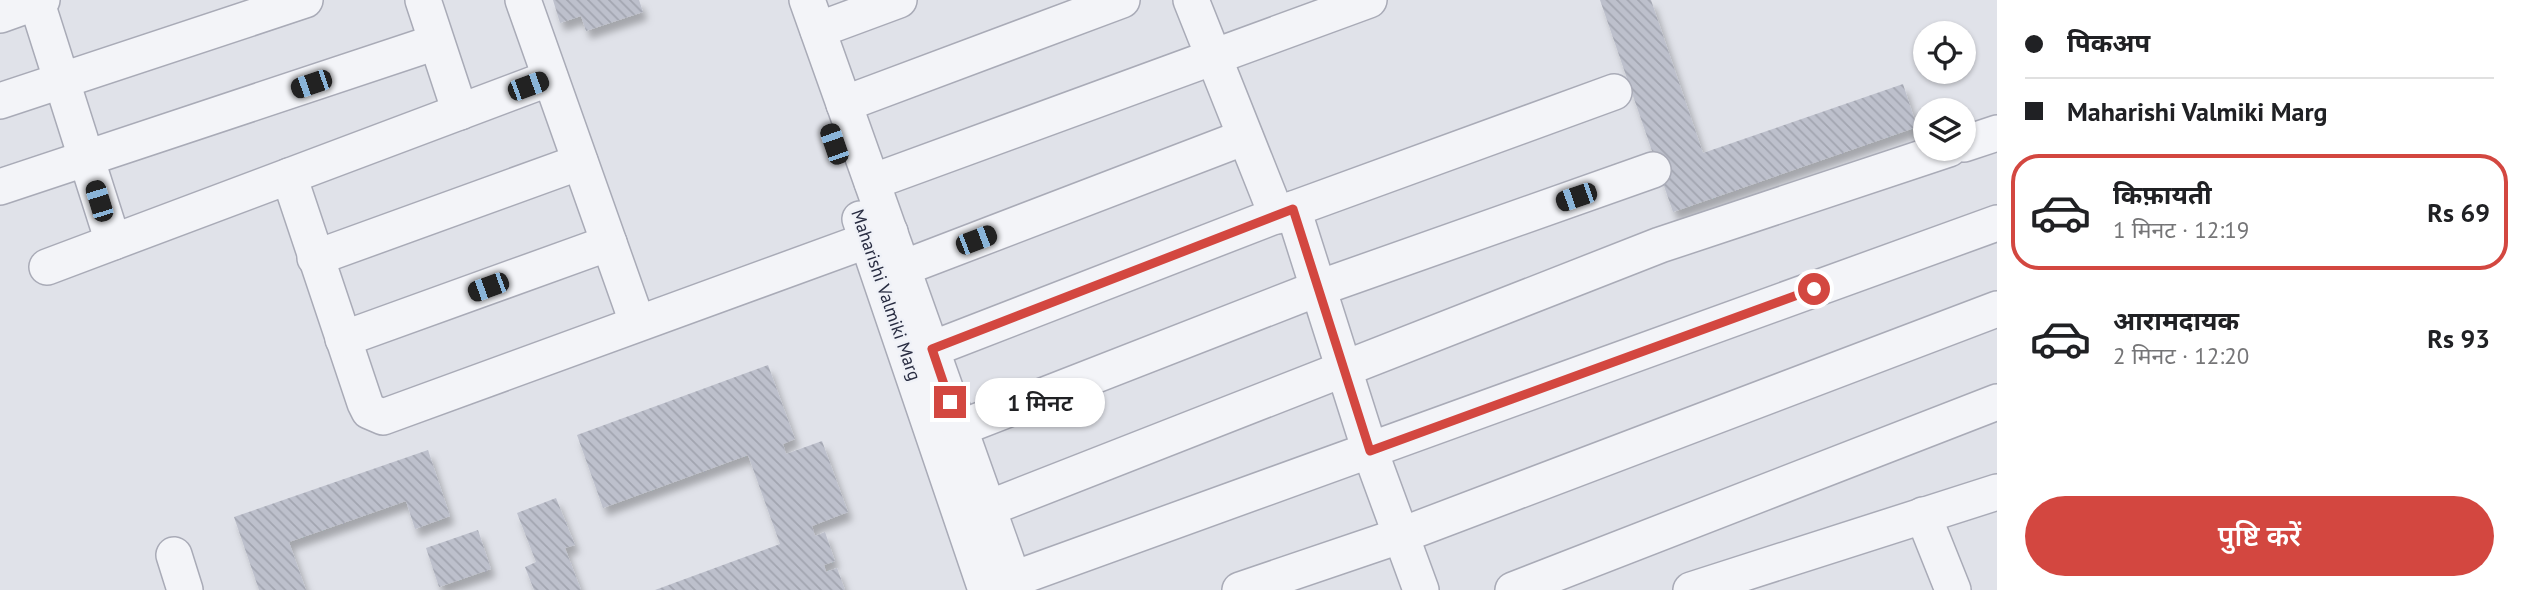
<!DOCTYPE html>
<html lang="hi">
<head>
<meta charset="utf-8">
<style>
  :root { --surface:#fff; --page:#f2f2f2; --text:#202124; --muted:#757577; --line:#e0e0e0; --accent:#d34740 }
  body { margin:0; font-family:"PT Sans","Noto Sans Devanagari",sans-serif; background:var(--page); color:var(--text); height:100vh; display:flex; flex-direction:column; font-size:26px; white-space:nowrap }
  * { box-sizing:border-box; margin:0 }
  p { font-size:23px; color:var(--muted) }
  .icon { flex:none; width:38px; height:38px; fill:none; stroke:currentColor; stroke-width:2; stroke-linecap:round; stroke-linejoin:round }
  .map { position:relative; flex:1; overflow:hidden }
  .drawer { display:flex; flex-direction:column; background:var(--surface); width:525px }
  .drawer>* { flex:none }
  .guide { display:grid; align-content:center; height:154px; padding:0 28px; background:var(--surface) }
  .buttons { position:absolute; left:1913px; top:21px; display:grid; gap:14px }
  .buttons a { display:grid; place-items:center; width:63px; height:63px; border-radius:50%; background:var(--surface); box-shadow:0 2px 5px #0004; font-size:35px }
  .end { position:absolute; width:32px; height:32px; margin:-16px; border:9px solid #d34740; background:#fff; box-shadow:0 0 0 4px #fff }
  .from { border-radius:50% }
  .bubble { position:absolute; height:49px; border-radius:24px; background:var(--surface); box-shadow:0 2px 5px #0004; font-size:23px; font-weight:600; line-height:49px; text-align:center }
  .car { position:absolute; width:21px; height:42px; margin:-21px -10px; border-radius:9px; box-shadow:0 0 5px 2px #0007; background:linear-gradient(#222 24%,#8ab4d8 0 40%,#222 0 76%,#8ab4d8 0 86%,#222 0) }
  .guide b { display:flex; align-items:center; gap:24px; height:66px; font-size:26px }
  .guide b+b { border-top:2px solid var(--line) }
  .guide i { width:18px; height:18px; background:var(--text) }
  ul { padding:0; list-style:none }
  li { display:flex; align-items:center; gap:21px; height:116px; margin:0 14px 10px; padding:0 14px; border:4px solid transparent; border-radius:28px }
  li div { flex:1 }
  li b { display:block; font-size:26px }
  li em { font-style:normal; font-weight:600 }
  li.current { border-color:var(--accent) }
  li>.icon { width:63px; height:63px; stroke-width:1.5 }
  .primary-button { display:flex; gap:14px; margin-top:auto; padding:14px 28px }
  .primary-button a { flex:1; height:80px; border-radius:42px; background:var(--accent); color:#fff; font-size:28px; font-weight:600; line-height:80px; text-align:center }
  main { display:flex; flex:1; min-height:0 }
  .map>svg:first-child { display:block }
  .building { fill:url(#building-back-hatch); filter:url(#shadow) }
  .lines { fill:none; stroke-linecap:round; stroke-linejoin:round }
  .minor-casing { stroke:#a9abb7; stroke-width:38 }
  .minor { stroke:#f3f4f8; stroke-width:35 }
  .route { stroke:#d34740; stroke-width:9 }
  .labels { text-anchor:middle; stroke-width:5; stroke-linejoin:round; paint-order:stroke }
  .street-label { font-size:18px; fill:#282c41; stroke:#eff1f7 }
</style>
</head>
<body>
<main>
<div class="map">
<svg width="1997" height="590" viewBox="0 0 1997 590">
  <defs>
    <pattern id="building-back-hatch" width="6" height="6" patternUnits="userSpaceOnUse" patternTransform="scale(1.75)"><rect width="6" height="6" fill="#bdc0cc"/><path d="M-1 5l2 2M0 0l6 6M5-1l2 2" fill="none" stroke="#a2a5b0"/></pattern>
    <filter id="shadow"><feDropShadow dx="4.5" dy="8" stdDeviation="3.5" flood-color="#0004"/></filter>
  </defs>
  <rect width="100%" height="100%" fill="#e0e2e9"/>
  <g class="building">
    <polygon points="553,0 639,0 643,12 586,31 581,16 560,23"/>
    <polygon points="1600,0 1651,0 1703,153 1903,84 1917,127 1673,212"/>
    <polygon points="768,365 795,439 783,444 786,454 822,441 848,512 812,526 815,536 825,532 835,561 824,565 826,572 837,568 845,590 655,590 780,544 748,455 603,508 577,435"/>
    <polygon points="428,450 450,516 415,529 406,501 289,542 306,590 259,590 234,517"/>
    <polygon points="556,498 575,545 565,548 581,590 534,590 525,567 536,562 517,513"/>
    <polygon points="478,530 491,569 439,587 426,548"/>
  </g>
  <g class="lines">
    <defs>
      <g id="minor">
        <polyline points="36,0 113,242"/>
        <polyline points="423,0 460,112"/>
        <polyline points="523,0 637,322"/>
        <polyline points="807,0 1017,590"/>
        <polyline points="1191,0 1277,216"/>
        <polyline points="0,15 42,0"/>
        <polyline points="818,30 899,0"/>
        <polyline points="0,101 305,0"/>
        <polyline points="844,104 1122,0"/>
        <polyline points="1964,144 1997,133"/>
        <polyline points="289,176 365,403 369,411 383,417 890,232"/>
        <polyline points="872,182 1369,0"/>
        <polyline points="0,187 436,42"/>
        <polyline points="860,219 986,590"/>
        <polyline points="315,258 580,162"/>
        <polyline points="47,267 550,78"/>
        <polyline points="903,268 1245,137"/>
        <polyline points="343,339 609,243"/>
        <polyline points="932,349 1293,209"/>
        <polyline points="960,428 1319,288 1653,170"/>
        <polyline points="989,508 1660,245 1949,149"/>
        <polyline points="1923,515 1953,590"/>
        <polyline points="174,555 185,590"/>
        <polyline points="1014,579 1997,223"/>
        <polyline points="1240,590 1402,535 1997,309"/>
        <polyline points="1421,590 1370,451 1293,209 1614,92"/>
        <polyline points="1513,590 1997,402"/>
        <polyline points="1691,590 1997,492"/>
      </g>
    </defs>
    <use href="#minor" class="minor-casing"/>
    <use href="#minor" class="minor"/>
  </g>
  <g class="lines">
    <polyline class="route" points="950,402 932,349 1293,209 1370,451 1814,289"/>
  </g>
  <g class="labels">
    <g class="street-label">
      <text transform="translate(886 295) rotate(71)" y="6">Maharishi Valmiki Marg</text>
    </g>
  </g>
</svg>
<div class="buttons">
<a><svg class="icon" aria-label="locate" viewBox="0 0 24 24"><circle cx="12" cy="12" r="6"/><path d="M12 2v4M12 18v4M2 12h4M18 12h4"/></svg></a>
<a><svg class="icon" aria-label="layers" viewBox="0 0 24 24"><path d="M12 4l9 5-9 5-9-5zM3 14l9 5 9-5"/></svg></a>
</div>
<i class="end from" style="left:1814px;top:289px"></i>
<i class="end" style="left:950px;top:402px"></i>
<div class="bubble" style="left:975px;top:378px;width:130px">1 मिनट</div>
<i class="car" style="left:311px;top:84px;rotate:251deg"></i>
<i class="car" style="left:528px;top:86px;rotate:70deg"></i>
<i class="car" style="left:834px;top:144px;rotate:341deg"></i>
<i class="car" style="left:1576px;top:197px;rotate:251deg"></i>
<i class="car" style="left:99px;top:201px;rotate:343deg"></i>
<i class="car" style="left:976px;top:240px;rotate:69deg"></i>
<i class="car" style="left:488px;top:287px;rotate:250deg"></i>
</div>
<section class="drawer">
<div class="guide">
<b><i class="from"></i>पिकअप</b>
<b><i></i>Maharishi Valmiki Marg</b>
</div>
<ul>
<li class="current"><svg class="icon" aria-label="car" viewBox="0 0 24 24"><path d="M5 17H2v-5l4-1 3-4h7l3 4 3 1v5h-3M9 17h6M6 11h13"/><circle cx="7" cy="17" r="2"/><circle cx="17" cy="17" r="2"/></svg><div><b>किफ़ायती</b><p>1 मिनट · 12:19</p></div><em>Rs 69</em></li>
<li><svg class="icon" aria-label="car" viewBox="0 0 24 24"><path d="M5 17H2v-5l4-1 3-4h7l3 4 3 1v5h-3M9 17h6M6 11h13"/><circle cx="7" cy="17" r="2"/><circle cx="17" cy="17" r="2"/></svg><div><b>आरामदायक</b><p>2 मिनट · 12:20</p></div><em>Rs 93</em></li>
</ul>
<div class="primary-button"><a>पुष्टि करें</a></div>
</section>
</main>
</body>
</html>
